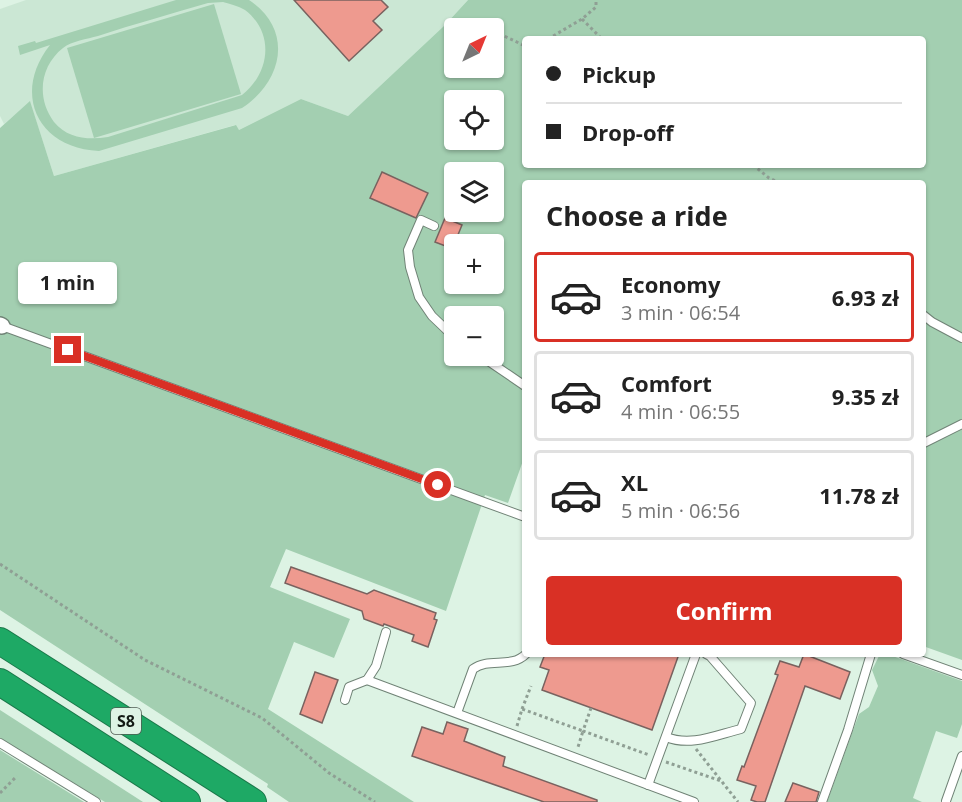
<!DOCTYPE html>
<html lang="en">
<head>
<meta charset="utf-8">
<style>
  :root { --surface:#fff; --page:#f6f6f6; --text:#222; --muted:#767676; --line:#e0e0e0; --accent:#d93025 }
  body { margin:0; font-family:"Open Sans",sans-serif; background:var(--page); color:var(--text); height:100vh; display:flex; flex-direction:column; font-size:22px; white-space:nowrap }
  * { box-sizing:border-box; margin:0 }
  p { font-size:20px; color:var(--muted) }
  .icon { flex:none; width:33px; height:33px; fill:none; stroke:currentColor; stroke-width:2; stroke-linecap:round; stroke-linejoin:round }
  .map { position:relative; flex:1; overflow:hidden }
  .drawer { position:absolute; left:522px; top:180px; width:404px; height:477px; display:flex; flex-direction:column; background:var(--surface); border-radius:6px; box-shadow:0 2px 4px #0004 }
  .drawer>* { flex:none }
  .guide { position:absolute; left:522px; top:36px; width:404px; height:132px; border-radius:6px; box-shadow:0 2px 4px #0004; display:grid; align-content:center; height:132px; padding:0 24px; background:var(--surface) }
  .needle { width:39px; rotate:43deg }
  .buttons { position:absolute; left:444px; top:18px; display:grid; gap:12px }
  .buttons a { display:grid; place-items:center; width:60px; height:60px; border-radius:6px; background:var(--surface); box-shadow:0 2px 4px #0004; font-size:30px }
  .end { position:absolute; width:27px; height:27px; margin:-14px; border:8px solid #d93025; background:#fff; box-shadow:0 0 0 3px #fff }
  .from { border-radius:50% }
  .bubble { position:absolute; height:42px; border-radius:6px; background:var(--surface); box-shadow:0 2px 4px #0004; font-size:20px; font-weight:700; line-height:42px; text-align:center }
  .guide b { display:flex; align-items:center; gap:21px; height:57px; font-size:22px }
  .guide b+b { border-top:2px solid var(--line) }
  .guide i { width:15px; height:15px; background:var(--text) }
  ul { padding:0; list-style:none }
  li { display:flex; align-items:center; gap:18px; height:90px; margin:0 12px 9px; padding:0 12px; border:3px solid var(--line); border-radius:6px }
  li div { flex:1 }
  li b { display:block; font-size:22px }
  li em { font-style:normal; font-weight:700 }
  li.on { border-color:var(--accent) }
  li>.icon { width:54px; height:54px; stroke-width:1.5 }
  h2 { padding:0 24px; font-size:27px; line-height:72px }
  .primary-button { display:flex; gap:12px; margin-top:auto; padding:12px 24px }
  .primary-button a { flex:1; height:69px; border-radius:6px; background:var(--accent); color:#fff; font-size:24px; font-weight:700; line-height:69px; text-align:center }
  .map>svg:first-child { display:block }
  .built { fill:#cbe7d4 }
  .green { fill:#a3cfb1; fill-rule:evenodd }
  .building { fill:#ee9a8f; stroke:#79625f; stroke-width:1.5 }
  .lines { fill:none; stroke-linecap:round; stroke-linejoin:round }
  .lane-casing { stroke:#708376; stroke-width:10 }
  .street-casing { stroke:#708376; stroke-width:18 }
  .highway-casing { stroke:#1a7749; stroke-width:28 }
  .path { stroke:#8f9f94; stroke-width:3; stroke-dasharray:3 3; stroke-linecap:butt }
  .lane { stroke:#fff; stroke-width:8 }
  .street { stroke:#fff; stroke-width:15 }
  .highway { stroke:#1ea965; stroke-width:26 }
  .route { stroke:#d93025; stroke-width:8 }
  .labels { text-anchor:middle; stroke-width:6; stroke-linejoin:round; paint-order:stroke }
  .shield { fill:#ddf3e4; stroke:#4f5b52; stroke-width:1.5 }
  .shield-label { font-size:16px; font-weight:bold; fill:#121a14 }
</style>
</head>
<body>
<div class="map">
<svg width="962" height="802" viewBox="0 0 962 802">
  <rect width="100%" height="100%" fill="#ddf3e4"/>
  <polygon class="built" points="26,0 468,0 445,25 348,116 301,99 239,130 235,125 54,176 30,102 4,124 0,116 0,9"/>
  <g class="green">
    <path d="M176,0H249C294,30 283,81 242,108L99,151C37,148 12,93 50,45L20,55L18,46L35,41L36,43ZM223,2C230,4 238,6 245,10C275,33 270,73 242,95L108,137C89,140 68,139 54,122C36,98 40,66 63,48C72,41 87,39 98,36C134,24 171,14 208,3Z"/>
    <path d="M468,0H962V660L923,646L922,183H525V455L508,503L485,495L446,611L286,549L270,587L350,619L334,658L294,642L268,709L414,802H289L267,787L268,784L0,610V128L30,101L54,176L236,125L239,130L301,99L348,116L445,25ZM454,28H494V68H454ZM525,39H922V165H525ZM454,100H494V140H454ZM454,172H494V212H454ZM454,244H494V284H454ZM454,316H494V356H454Z"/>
    <polygon points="214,4 241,94 94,138 67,48"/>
    <polygon points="880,654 887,654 962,681 962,724 957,738 936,731 913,798 922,802 827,802 859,714 869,707 878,686 872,670"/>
    <polygon points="0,710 143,802 105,802 0,738"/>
    <polygon points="0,750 84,802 0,802"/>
  </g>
  <g class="building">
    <polygon points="294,0 381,0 388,7 373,21 382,30 349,61"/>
    <polygon points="382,172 428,193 416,218 370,198"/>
    <polygon points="445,218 462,225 453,247 448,245 448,247 435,242"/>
    <polygon points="291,567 367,594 374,590 436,613 434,619 437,620 428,647 412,641 414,635 384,624 383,626 364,619 362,611 285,583"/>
    <polygon points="545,654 679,654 652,730 542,690 549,670 540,667"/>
    <polygon points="804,654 850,672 840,699 805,686 765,802 757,802 751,800 756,786 737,780 742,766 744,767 778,675 775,674 780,661 799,667"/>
    <polygon points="315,672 338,680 322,723 300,714"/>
    <polygon points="447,722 468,729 464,741 505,757 503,766 597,800 597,802 544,802 412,756 422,727 443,734"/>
    <polygon points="793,783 819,792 816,802 785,802"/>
  </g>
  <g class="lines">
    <defs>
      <g id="lane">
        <polyline points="434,226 421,220 408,250 410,267 419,297 432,316 454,337"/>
        <polyline points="922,314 932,322 962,338"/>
        <polyline points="2,326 525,517"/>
        <polyline points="481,356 525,386"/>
        <polyline points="922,444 962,424"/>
        <polyline points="903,654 962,675"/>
        <polyline points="367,680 694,802"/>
        <polyline points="345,700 349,687 367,680 376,666 386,632"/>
        <path d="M457,713L473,669C489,657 511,669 526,654"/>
        <path d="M666,737C691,747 716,735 741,729L751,703L710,656L706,654"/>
        <polyline points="0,743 96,802"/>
        <polyline points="648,785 696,654"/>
        <polyline points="946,801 962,756"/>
        <polyline points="822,802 848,730 871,654"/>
      </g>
      <polyline id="street" points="0,325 2,326"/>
      <g id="highway">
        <polyline points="0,641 253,802"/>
        <polyline points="0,682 187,802"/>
      </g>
    </defs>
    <use href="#lane" class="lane-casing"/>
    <use href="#street" class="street-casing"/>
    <use href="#highway" class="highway-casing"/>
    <g class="path">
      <polyline points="582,19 602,39"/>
      <polyline points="474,22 488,28"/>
      <polyline points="494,31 525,46"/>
      <polyline points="548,39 582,19 596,7 596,0"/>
      <polyline points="753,165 769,178 780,183"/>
      <polyline points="0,564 145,660 262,718 329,773 375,802"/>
      <polyline points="591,708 583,731 649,755"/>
      <polyline points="522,709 531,686"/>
      <polyline points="517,726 522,709 583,731 578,747"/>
      <polyline points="696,749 738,802"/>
      <polyline points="666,762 721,781"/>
      <polyline points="0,793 17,776"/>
    </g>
    <use href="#lane" class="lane"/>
    <use href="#street" class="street"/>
    <use href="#highway" class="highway"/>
  </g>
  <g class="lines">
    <polyline class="route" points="68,350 438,485"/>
  </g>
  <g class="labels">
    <rect class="shield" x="111" y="708" width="30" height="26" rx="4.5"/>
    <g class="shield-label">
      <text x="126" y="727">S8</text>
    </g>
  </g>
</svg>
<div class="buttons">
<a><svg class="needle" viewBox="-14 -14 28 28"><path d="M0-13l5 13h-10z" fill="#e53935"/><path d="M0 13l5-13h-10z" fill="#767676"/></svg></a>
<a><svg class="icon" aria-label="locate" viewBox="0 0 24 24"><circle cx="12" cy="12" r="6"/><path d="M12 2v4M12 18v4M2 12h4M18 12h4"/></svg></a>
<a><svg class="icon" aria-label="layers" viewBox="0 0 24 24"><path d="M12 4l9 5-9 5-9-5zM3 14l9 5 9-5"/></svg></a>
<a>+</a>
<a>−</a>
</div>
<i class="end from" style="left:438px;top:485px"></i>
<i class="end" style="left:68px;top:350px"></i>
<div class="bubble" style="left:18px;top:262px;width:99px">1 min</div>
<div class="guide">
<b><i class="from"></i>Pickup</b>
<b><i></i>Drop-off</b>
</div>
<section class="drawer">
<h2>Choose a ride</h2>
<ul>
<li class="on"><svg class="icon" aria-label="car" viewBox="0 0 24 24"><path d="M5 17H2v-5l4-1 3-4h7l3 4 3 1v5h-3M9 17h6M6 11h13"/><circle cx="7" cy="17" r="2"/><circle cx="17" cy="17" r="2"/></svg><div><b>Economy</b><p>3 min · 06:54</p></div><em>6.93 zł</em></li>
<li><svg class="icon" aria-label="car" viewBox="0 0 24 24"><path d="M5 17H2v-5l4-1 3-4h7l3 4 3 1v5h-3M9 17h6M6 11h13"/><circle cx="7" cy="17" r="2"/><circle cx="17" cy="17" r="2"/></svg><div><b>Comfort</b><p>4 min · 06:55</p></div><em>9.35 zł</em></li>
<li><svg class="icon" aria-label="car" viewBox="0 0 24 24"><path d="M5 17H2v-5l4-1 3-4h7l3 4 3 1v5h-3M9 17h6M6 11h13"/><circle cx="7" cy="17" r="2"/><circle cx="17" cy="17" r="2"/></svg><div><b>XL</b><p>5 min · 06:56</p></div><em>11.78 zł</em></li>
</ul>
<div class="primary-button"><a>Confirm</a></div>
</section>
</div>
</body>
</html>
